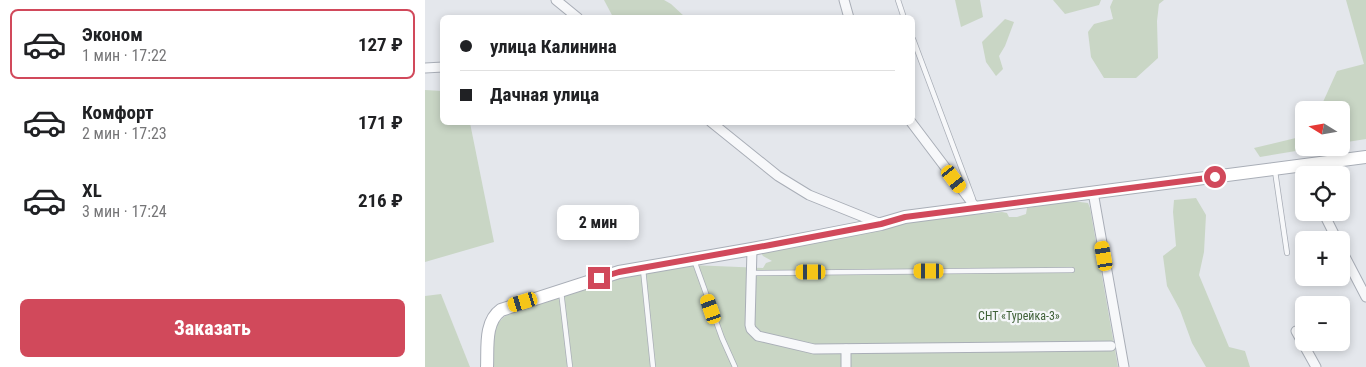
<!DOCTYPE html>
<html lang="ru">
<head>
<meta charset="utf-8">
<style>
  :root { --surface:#fff; --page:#f2f2f2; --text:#202124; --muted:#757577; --line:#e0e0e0; --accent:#d1495b }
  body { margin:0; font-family:"Roboto Condensed",sans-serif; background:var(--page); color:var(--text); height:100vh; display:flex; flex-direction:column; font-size:19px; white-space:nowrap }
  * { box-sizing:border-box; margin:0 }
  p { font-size:16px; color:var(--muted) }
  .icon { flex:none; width:28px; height:28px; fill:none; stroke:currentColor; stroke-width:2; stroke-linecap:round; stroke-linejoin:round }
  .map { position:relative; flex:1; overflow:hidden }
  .drawer { display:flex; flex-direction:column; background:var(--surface); width:425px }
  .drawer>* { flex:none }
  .banner { position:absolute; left:15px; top:15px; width:475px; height:110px; border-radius:8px; box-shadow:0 2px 8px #0003; display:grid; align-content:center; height:110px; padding:0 20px; background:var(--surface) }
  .needle { width:32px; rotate:281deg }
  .tools { position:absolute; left:870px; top:101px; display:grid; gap:10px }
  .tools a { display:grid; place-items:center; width:55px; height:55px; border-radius:8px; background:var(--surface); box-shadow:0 2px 8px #0003; font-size:25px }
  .end { position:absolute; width:22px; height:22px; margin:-11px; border:6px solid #d1495b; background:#fff; box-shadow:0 0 0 2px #fff }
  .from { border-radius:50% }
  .bubble { position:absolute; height:35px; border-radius:8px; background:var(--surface); box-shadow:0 2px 8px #0003; font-size:16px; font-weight:700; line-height:35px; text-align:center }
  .car { position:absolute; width:15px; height:30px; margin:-15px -8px; border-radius:6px; box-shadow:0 0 4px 1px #0007; background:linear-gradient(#f5c518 24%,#345 0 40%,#f5c518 0 76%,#345 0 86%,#f5c518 0) }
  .banner b { display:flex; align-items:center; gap:18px; height:48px; font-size:19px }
  .banner b+b { border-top:1px solid var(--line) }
  .banner i { width:12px; height:12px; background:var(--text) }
  ul { padding:9px 0 0; list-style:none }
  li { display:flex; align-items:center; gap:15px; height:70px; margin:0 10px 8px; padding:0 10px; border:2px solid transparent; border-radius:8px }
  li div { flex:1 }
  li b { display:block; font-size:19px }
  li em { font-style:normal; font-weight:700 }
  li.on { border-color:var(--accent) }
  li>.icon { width:45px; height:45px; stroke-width:1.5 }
  .action { display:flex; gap:10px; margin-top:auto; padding:10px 20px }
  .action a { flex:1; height:58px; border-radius:8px; background:var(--accent); color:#fff; font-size:20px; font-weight:700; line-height:58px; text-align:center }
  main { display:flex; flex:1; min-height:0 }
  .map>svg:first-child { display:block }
  .green { fill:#c9d6c5 }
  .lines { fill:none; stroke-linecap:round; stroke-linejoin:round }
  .lane-casing { stroke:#a9aeb7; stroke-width:6 }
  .street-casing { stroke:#a9aeb7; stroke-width:11 }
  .secondary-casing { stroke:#a9aeb7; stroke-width:14 }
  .lane { stroke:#f7f8fa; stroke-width:4.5 }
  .street { stroke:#f7f8fa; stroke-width:9 }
  .secondary { stroke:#fff; stroke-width:12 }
  .route { stroke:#d1495b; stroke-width:6 }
  .labels { text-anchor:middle; stroke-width:4.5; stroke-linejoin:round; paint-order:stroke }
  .park-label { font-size:12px; fill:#3f6138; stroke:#f4f6f9 }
</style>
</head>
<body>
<main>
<section class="drawer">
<ul>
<li class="on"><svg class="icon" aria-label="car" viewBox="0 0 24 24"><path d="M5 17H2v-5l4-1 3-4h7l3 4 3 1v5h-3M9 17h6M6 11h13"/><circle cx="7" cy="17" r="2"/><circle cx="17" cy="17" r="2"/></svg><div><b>Эконом</b><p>1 мин · 17:22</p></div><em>127 ₽</em></li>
<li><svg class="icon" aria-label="car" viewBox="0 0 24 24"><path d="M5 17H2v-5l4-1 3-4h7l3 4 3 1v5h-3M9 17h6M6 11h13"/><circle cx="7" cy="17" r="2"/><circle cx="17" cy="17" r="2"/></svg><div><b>Комфорт</b><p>2 мин · 17:23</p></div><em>171 ₽</em></li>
<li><svg class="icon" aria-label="car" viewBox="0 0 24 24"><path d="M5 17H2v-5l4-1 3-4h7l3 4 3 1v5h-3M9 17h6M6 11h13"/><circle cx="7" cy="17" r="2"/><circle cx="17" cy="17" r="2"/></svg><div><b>XL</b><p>3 мин · 17:24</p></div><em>216 ₽</em></li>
</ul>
<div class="action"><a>Заказать</a></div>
</section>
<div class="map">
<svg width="941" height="367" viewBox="0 0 941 367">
  <rect width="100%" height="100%" fill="#e4e7ec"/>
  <g class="green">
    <polygon points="179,0 239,0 246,4 260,17 188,17"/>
    <polygon points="530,0 555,0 558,17 536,27"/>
    <polygon points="628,0 676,0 674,5 640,14"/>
    <polygon points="688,0 739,0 734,4 732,21 733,58 711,78 679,78 666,57 663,32 669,24 688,19 685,7"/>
    <polygon points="921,0 941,0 941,139 916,143 916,110 883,110 898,102 912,71 939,64"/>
    <polygon points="580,19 589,22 580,46 574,56 578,69 571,76 561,62 557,42"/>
    <polygon points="0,90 17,91 18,122 45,123 69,242 0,262"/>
    <polygon points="879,136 879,148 889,148 835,157 829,148"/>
    <polygon points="771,198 781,215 779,252 774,275 804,347 820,351 825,367 781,367 767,343 755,310 742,286 738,256 751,246 748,212 749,200"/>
    <path d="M647,201L663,203L665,208L693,367H68C68,347 64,326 83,314L177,281L266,265L338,268L341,263L347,261L338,256L336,253L458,223L577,212L582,213L584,217H592L601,214L602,208Z"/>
    <polygon points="16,294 45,367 0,367 0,296"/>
  </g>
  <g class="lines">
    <defs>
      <g id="lane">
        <polyline points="473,0 479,18"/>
        <polyline points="488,39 548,199"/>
        <polyline points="850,171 862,253"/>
        <polyline points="269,260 297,338 310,367"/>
        <polyline points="218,269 228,367"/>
        <polyline points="326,273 647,270"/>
        <polyline points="136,291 145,367"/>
      </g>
      <g id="street">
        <polyline points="131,0 153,18"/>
        <polyline points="419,0 424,18"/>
        <polyline points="0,68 18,67"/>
        <polyline points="286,122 353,176 384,195 456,224"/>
        <polyline points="486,122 551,208"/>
        <polyline points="891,165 892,175"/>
        <polyline points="668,192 699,367"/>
        <polyline points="898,212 912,240"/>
        <polyline points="327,249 325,325 326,329 333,336 389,349 686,346"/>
        <polyline points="916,249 941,297"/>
        <polyline points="871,331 891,367"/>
        <polyline points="421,349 421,367"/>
      </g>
      <path id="secondary" d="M62,367C63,349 59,322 76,310L194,272L327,249L456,224L480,217L941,157"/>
    </defs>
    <use href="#lane" class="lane-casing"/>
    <use href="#street" class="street-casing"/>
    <use href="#secondary" class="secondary-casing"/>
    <use href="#lane" class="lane"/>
    <use href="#street" class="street"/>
    <use href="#secondary" class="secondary"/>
  </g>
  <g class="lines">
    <polyline class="route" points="174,278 194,272 345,245 456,224 480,217 790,177"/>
  </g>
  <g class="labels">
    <g class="park-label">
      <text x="594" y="320">СНТ «Турейка-3»</text>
    </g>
  </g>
</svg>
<div class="tools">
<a><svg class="needle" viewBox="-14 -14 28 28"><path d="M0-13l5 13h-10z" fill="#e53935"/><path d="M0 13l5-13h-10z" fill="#757577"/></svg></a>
<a><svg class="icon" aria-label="locate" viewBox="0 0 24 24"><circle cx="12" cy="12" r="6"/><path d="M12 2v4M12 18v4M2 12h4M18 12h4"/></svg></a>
<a>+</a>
<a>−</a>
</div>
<i class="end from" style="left:790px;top:177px"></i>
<i class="end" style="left:174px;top:278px"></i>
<div class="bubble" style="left:132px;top:205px;width:82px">2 мин</div>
<i class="car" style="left:529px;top:179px;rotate:143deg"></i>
<i class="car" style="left:679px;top:256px;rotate:350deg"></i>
<i class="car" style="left:504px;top:271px;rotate:270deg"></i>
<i class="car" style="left:386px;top:272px;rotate:270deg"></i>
<i class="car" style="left:98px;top:302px;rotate:253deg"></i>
<i class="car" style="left:286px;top:309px;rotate:341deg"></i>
<div class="banner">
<b><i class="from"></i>улица Калинина</b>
<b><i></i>Дачная улица</b>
</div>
</div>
</main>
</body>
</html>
